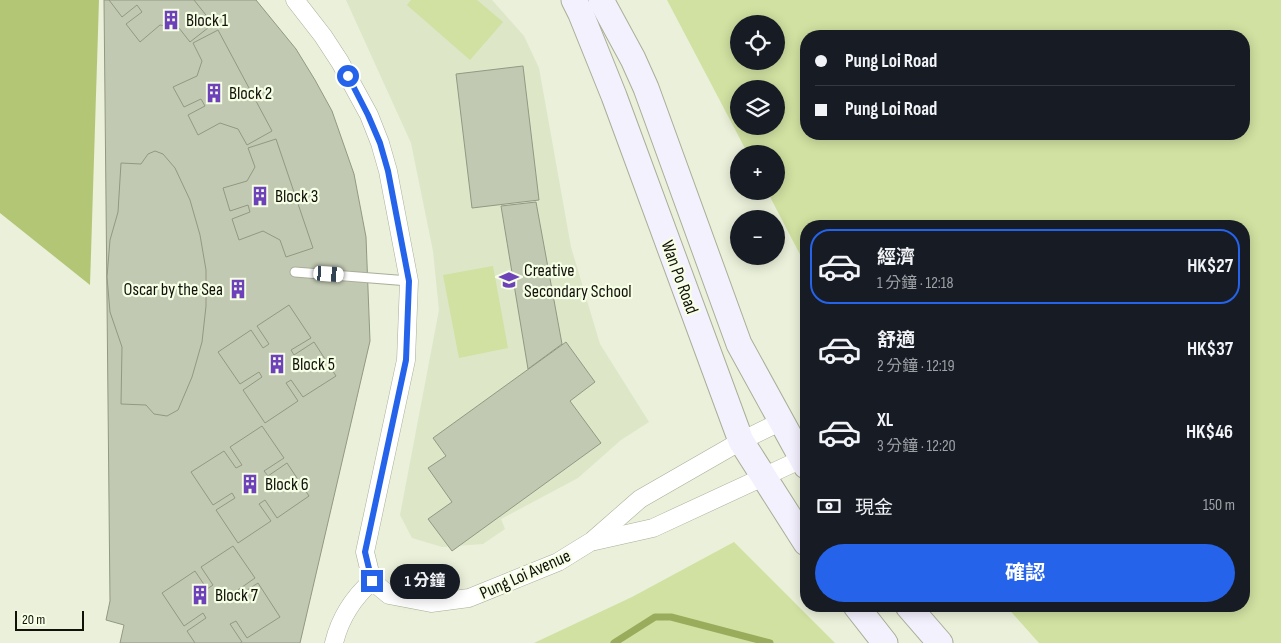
<!DOCTYPE html>
<html lang="zh-TW">
<head>
<meta charset="utf-8">
<style>
  :root { --surface:#171b24; --page:#20242c; --text:#f1f3f6; --muted:#9ea1a6; --line:#363941; --accent:#2563eb }
  body { margin:0; font-family:"Sofia Sans Condensed","Noto Sans TC",sans-serif; background:var(--page); color:var(--text); height:100vh; display:flex; flex-direction:column; font-size:19px; white-space:nowrap }
  * { box-sizing:border-box; margin:0 }
  p { font-size:16px; color:var(--muted) }
  .icon { flex:none; width:28px; height:28px; fill:none; stroke:currentColor; stroke-width:2; stroke-linecap:round; stroke-linejoin:round }
  .map { position:relative; flex:1; overflow:hidden }
  .side { position:absolute; left:800px; top:220px; width:450px; height:392px; display:flex; flex-direction:column; background:var(--surface); border-radius:20px; box-shadow:0 2px 12px #0003 }
  .side>* { flex:none }
  .banner { position:absolute; left:800px; top:30px; width:450px; height:110px; border-radius:20px; box-shadow:0 2px 12px #0003; display:grid; align-content:center; height:110px; padding:0 15px; background:var(--surface) }
  .fabs { position:absolute; left:730px; top:15px; display:grid; gap:10px }
  .fabs a { display:grid; place-items:center; width:55px; height:55px; border-radius:50%; background:var(--surface); box-shadow:0 2px 12px #0003; font-size:25px }
  .scale { position:absolute; left:15px; bottom:12px; width:69px; box-sizing:border-box; padding-left:5px; border:2px solid #10120a; border-top:0; font-size:14px; line-height:18px; white-space:nowrap; color:#10120a; -webkit-text-stroke:4px #f7fee6; paint-order:stroke }
  .end { position:absolute; width:22px; height:22px; margin:-11px; border:6px solid #2563eb; background:#fff; box-shadow:0 0 0 2px #fff }
  .from { border-radius:50% }
  .bubble { position:absolute; height:35px; border-radius:18px; background:var(--surface); box-shadow:0 2px 12px #0003; font-size:16px; font-weight:700; line-height:35px; text-align:center }
  .car { position:absolute; width:15px; height:30px; margin:-15px -8px; border-radius:6px; box-shadow:0 0 4px 1px #0007; background:linear-gradient(#fff 24%,#345 0 40%,#fff 0 76%,#345 0 86%,#fff 0) }
  .banner b { display:flex; align-items:center; gap:18px; height:48px; font-size:19px }
  .banner b+b { border-top:1px solid var(--line) }
  .banner i { width:12px; height:12px; background:var(--text) }
  ul { padding:9px 0 0; list-style:none }
  li { display:flex; align-items:center; gap:15px; height:75px; margin:0 10px 8px; padding:0 5px; border:2px solid transparent; border-radius:20px }
  li div { flex:1 }
  li b { display:block; font-size:19px }
  li em { font-style:normal; font-weight:700 }
  li.active { border-color:var(--accent) }
  li>.icon { width:45px; height:45px; stroke-width:1.5 }
  .pay { display:flex; align-items:center; gap:12px; height:55px; padding:0 15px; font-size:19px }
  .pay p { margin-inline-start:auto }
  .button { display:flex; gap:10px; margin-top:auto; padding:10px 15px }
  .button a { flex:1; height:58px; border-radius:30px; background:var(--accent); color:#fff; font-size:20px; font-weight:700; line-height:58px; text-align:center }
  .map>svg:first-child { display:block }
  .built { fill:#dde6c7 }
  .green { fill:#d0e1a1; fill-rule:evenodd }
  .forest { fill:#b3c676 }
  .lines { fill:none; stroke-linecap:round; stroke-linejoin:round }
  .stream { stroke:#99ac5c; stroke-width:7 }
  .building { fill:#c2c9b2; stroke:#929882 }
  .service-casing { stroke:#a8ae98; stroke-width:11 }
  .minor-casing { stroke:#a8ae98; stroke-width:19 }
  .secondary-casing { stroke:#a8ae98; stroke-width:27 }
  .service { stroke:#fff; stroke-width:9 }
  .minor { stroke:#fff; stroke-width:18 }
  .secondary { stroke:#f4f1fe; stroke-width:25 }
  .route { stroke:#2563eb; stroke-width:6 }
  .labels { text-anchor:middle; stroke-width:4.5; stroke-linejoin:round; paint-order:stroke }
  .poi-label { font-size:18px; fill:#10120a; stroke:#f7fee6; text-anchor:start }
  .street-label { font-size:18px; fill:#10120a; stroke:#f7fee6 }
</style>
</head>
<body>
<div class="map">
<svg width="1281" height="643" viewBox="0 0 1281 643">
  <rect width="100%" height="100%" fill="#eaf0d9"/>
  <polygon class="built" points="346,0 492,0 524,36 539,68 571,247 600,344 649,422 621,440 578,478 501,519 505,529 483,544 442,547 412,538 400,515 439,310 433,251 411,143"/>
  <g class="green">
    <polygon points="411,0 477,0 503,22 470,60 407,5"/>
    <path d="M667,0H1281V643H1039L1006,606H1244V226H806V266L767,191H776V154H748ZM739,24H776V61H739ZM806,36H1244V134H806ZM739,89H776V126H739Z"/>
    <polygon points="493,266 508,348 459,358 443,275"/>
    <polygon points="734,542 835,643 534,643 632,597"/>
  </g>
  <polygon class="forest" points="0,0 99,0 90,285 0,213"/>
  <g class="lines">
    <polyline class="stream" points="614,643 655,617 671,617 770,643"/>
  </g>
  <g class="building">
    <polygon points="104,0 256,0 296,49 315,80 332,111 354,174 366,237 370,341 300,643 120,643 124,625 106,620 110,601"/>
    <polygon points="109,0 194,0 213,24 190,42 179,28 160,25 140,42 126,24 142,12 137,5 122,17"/>
    <polygon points="218,30 272,131 247,145 238,129 220,123 198,135 188,115 205,106 201,99 184,107 173,87 197,76 202,61 193,43"/>
    <polygon points="523,66 539,200 472,208 456,74"/>
    <polygon points="276,139 313,248 286,257 280,240 263,231 239,240 232,219 250,212 248,205 230,211 223,188 247,181 255,167 248,148"/>
    <polygon points="155,151 163,154 175,168 190,200 200,235 206,270 206,306 202,342 192,377 178,410 167,416 154,414 146,405 121,404 122,347 110,312 107,277 110,240 118,212 121,163 141,164 148,154"/>
    <polygon points="536,202 562,344 528,369 501,206"/>
    <polygon points="289,305 311,338 291,350 294,355 314,342 336,376 303,397 291,380 286,383 298,401 265,423 243,390 262,377 259,372 240,384 218,352 251,330 263,348 269,344 257,326"/>
    <polygon points="566,342 595,382 570,401 601,443 452,551 428,519 452,502 428,468 446,456 433,438"/>
    <polygon points="262,426 284,458 264,471 268,476 287,463 309,496 277,518 265,500 259,504 271,521 238,543 216,510 235,498 232,493 213,505 191,472 224,451 236,468 242,465 230,447"/>
    <polygon points="233,546 255,578 235,592 238,596 258,583 280,617 247,638 236,621 230,624 242,642 240,643 195,643 187,631 206,618 203,613 184,626 162,593 195,571 207,589 213,585 201,567"/>
  </g>
  <g class="lines">
    <defs>
      <polyline id="service" points="295,272 409,281"/>
      <g id="minor">
        <polyline points="295,0 323,36 340,62 369,115 380,143 388,171 409,281 406,360 365,552 372,581"/>
        <polyline points="595,541 653,528 802,459"/>
        <polyline points="372,581 389,595 431,603 469,598 558,562 592,541 640,499 741,441 782,421"/>
        <path d="M334,643C340,618 353,598 372,581"/>
      </g>
      <g id="secondary">
        <polyline points="574,0 581,14 614,96 741,441 806,543"/>
        <polyline points="601,0 633,59 646,88 739,344 806,466"/>
        <polyline points="856,606 885,643"/>
        <polyline points="908,606 940,643"/>
      </g>
    </defs>
    <use href="#service" class="service-casing"/>
    <use href="#minor" class="minor-casing"/>
    <use href="#secondary" class="secondary-casing"/>
    <use href="#service" class="service"/>
    <use href="#minor" class="minor"/>
    <use href="#secondary" class="secondary"/>
  </g>
  <g class="lines">
    <polyline class="route" points="348,76 368,115 380,143 388,171 409,281 406,360 365,552 372,581"/>
  </g>
  <defs>
    <symbol id="building-bare" viewBox="-9 -9 18 18"><path d="M-4-6H4V6H1V3H-1V6H-4ZM-2.5-4.3h1.7v1.8h-1.7ZM.8-4.3h1.7v1.8H.8ZM-2.5-1h1.7V.8h-1.7ZM.8-1h1.7V.8H.8Z" fill="#6d41b9" stroke="#f7fee6" stroke-width="2.5" paint-order="stroke"/></symbol>
    <symbol id="school-bare" viewBox="-9 -9 18 18"><path d="M0-5L7-2L0 1L-7-2ZM-4 1L0 2.5L4 1V4Q0 6-4 4Z" fill="#6d41b9" stroke="#f7fee6" stroke-width="2.5" paint-order="stroke"/></symbol>
  </defs>
  <g fill-rule="evenodd">
    <use href="#building-bare" x="157" y="6" width="28" height="28"/>
    <use href="#building-bare" x="200" y="79" width="28" height="28"/>
    <use href="#building-bare" x="246" y="182" width="28" height="28"/>
    <use href="#school-bare" x="495" y="266" width="28" height="28"/>
    <use href="#building-bare" x="224" y="275" width="28" height="28"/>
    <use href="#building-bare" x="263" y="350" width="28" height="28"/>
    <use href="#building-bare" x="236" y="470" width="28" height="28"/>
    <use href="#building-bare" x="186" y="581" width="28" height="28"/>
  </g>
  <g class="labels">
    <g class="poi-label">
      <text x="186" y="26">Block 1</text>
      <text x="229" y="99">Block 2</text>
      <text x="275" y="202">Block 3</text>
      <text x="524" y="276">Creative<tspan x="524" dy="21">Secondary School</tspan></text>
      <text x="223" y="295" text-anchor="end">Oscar by the Sea</text>
      <text x="292" y="370">Block 5</text>
      <text x="265" y="490">Block 6</text>
      <text x="215" y="601">Block 7</text>
    </g>
    <g class="street-label">
      <text transform="translate(680 277) rotate(70)" y="6">Wan Po Road</text>
      <text transform="translate(525 574) rotate(-24)" y="6">Pung Loi Avenue</text>
    </g>
  </g>
</svg>
<div class="fabs">
<a><svg class="icon" aria-label="locate" viewBox="0 0 24 24"><circle cx="12" cy="12" r="6"/><path d="M12 2v4M12 18v4M2 12h4M18 12h4"/></svg></a>
<a><svg class="icon" aria-label="layers" viewBox="0 0 24 24"><path d="M12 4l9 5-9 5-9-5zM3 14l9 5 9-5"/></svg></a>
<a>+</a>
<a>−</a>
</div>
<div class="scale">20 m</div>
<i class="end from" style="left:348px;top:76px"></i>
<i class="end" style="left:372px;top:581px"></i>
<div class="bubble" style="left:390px;top:564px;width:70px">1 分鐘</div>
<i class="car" style="left:329px;top:274px;rotate:94deg"></i>
<div class="banner">
<b><i class="from"></i>Pung Loi Road</b>
<b><i></i>Pung Loi Road</b>
</div>
<section class="side">
<ul>
<li class="active"><svg class="icon" aria-label="car" viewBox="0 0 24 24"><path d="M5 17H2v-5l4-1 3-4h7l3 4 3 1v5h-3M9 17h6M6 11h13"/><circle cx="7" cy="17" r="2"/><circle cx="17" cy="17" r="2"/></svg><div><b>經濟</b><p>1 分鐘 · 12:18</p></div><em>HK$27</em></li>
<li><svg class="icon" aria-label="car" viewBox="0 0 24 24"><path d="M5 17H2v-5l4-1 3-4h7l3 4 3 1v5h-3M9 17h6M6 11h13"/><circle cx="7" cy="17" r="2"/><circle cx="17" cy="17" r="2"/></svg><div><b>舒適</b><p>2 分鐘 · 12:19</p></div><em>HK$37</em></li>
<li><svg class="icon" aria-label="car" viewBox="0 0 24 24"><path d="M5 17H2v-5l4-1 3-4h7l3 4 3 1v5h-3M9 17h6M6 11h13"/><circle cx="7" cy="17" r="2"/><circle cx="17" cy="17" r="2"/></svg><div><b>XL</b><p>3 分鐘 · 12:20</p></div><em>HK$46</em></li>
</ul>
<div class="pay"><svg class="icon" aria-label="cash" viewBox="0 0 24 24"><path d="M3 7h18v10H3z"/><circle cx="12" cy="12" r="2"/></svg>現金<p>150 m</p></div>
<div class="button"><a>確認</a></div>
</section>
</div>
</body>
</html>
